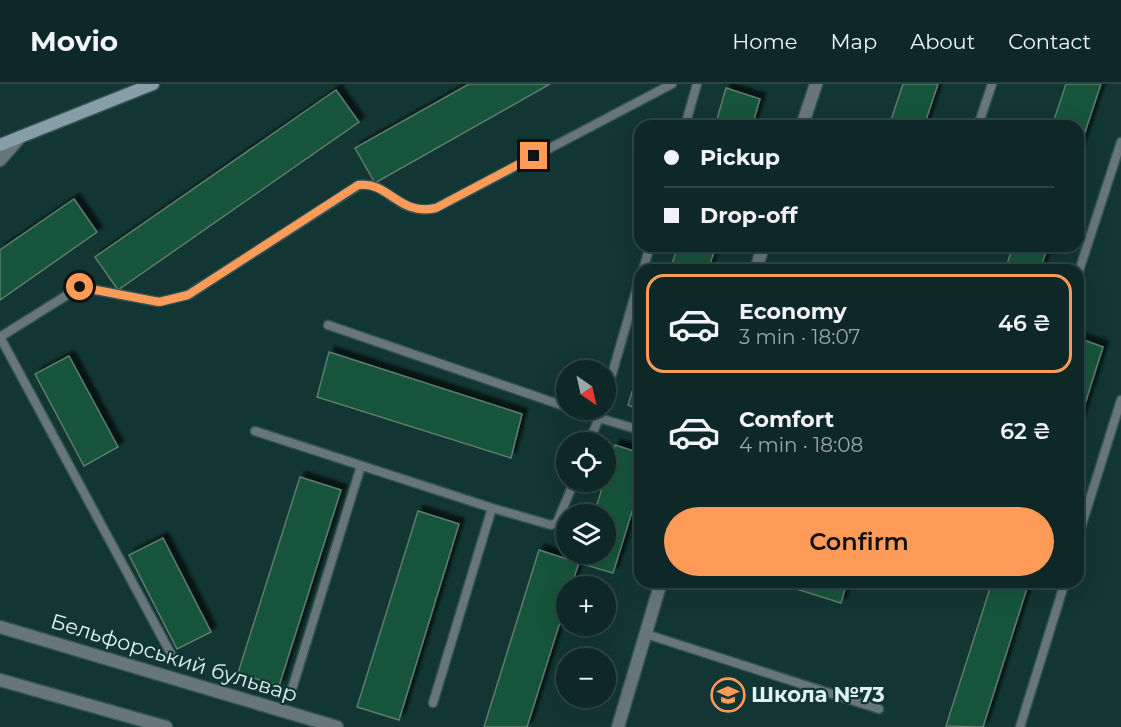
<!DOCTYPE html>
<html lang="en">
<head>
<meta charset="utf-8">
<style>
  :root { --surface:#0e2827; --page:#1c3433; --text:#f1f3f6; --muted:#9ba6a7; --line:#2e4444; --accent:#fe9b58 }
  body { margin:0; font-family:Montserrat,sans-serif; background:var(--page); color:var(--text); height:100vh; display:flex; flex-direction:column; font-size:22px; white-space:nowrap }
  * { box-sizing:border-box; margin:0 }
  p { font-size:20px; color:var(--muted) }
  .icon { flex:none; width:33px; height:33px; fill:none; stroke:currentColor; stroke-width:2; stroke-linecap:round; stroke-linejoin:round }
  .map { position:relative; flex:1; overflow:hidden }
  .sheet { position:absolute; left:634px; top:180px; width:450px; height:324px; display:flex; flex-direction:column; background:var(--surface); border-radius:18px; box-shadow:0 6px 24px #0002,0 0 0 2px var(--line) }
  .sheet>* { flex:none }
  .guide { position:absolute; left:634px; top:36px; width:450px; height:132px; border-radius:18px; box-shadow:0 6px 24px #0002,0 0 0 2px var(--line); display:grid; align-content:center; height:132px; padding:0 30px; background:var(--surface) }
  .needle { width:39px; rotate:146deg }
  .tools { position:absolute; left:556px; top:276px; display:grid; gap:12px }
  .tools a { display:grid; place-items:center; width:60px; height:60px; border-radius:50%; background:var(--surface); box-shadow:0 6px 24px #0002,0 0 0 2px var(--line); font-size:30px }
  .end { position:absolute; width:27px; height:27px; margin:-14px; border:8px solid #fe9b58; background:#111; box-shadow:0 0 0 3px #111 }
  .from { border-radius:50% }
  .guide b { display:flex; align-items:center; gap:21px; height:57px; font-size:22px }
  .guide b+b { border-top:2px solid var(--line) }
  .guide i { width:15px; height:15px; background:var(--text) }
  ul { padding:10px 0 0; list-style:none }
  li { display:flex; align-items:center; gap:18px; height:99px; margin:0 12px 9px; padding:0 18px; border:3px solid transparent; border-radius:18px }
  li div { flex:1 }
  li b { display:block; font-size:22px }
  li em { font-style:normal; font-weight:600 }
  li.current { border-color:var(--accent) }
  li>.icon { width:54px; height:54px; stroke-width:1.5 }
  .cta { display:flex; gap:12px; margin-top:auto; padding:12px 30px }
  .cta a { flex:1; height:69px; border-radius:36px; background:var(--accent); color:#111; font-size:24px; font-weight:600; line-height:69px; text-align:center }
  header { display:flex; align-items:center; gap:36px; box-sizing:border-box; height:84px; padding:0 30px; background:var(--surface); border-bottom:2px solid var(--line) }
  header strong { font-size:28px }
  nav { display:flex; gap:33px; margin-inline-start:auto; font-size:21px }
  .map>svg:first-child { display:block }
  .building { fill:#16543b; stroke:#5e7b6c; stroke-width:1.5; filter:url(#shadow) }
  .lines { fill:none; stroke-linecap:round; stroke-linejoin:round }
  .lane-casing { stroke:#335452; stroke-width:11 }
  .street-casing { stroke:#335452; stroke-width:15 }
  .secondary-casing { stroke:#335452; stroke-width:15 }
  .lane { stroke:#68767b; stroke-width:8 }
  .street { stroke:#68767b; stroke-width:12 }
  .secondary { stroke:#869ea5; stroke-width:12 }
  .route { stroke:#fe9b58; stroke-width:8 }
  .labels { text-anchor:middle; stroke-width:4.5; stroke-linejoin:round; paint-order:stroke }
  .street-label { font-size:21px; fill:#dff2f0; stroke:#123634 }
  .poi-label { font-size:21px; font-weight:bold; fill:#dff2f0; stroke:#123634; text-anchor:start }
</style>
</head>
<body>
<header>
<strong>Movio</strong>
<nav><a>Home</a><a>Map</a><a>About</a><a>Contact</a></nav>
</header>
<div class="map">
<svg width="1121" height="643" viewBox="0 0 1121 643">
  <defs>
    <filter id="shadow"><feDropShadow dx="5.5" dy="-5.5" stdDeviation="1.5" flood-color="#0009"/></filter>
  </defs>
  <rect width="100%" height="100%" fill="#123634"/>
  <g class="building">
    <polygon points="469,0 550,0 375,99 355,64"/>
    <polygon points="903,0 938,0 924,42 889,42"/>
    <polygon points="1066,0 1101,0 1078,69 1078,42 1052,42"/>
    <polygon points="726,4 760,15 752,42 715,42"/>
    <polygon points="336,6 359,38 118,206 95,173"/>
    <polygon points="74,115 97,148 0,216 0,166"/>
    <polygon points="678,162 716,162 708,186 670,186"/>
    <polygon points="1013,162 1048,162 1040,186 1005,186"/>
    <polygon points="1078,254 1103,263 1078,342"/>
    <polygon points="329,268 522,330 511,374 317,313"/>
    <polygon points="69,272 118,363 84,382 35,290"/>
    <polygon points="640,282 640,326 628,321"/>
    <polygon points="615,361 640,369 640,402 613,489 579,479 581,470 606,470 606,430 594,430 604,398 606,398 606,391"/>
    <polygon points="300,393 341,406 279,602 238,589"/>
    <polygon points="418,427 459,440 399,636 357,623"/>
    <polygon points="163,454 211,548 177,565 129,471"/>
    <polygon points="539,466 579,479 571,502 567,502 567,516 527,643 484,643"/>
    <polygon points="774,498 847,498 841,519"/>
    <polygon points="992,498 1029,498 983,643 946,642"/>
  </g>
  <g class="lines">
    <defs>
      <g id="lane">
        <polyline points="685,42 697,0"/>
        <polyline points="978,42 992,0"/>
        <polyline points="643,186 650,162"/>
        <polyline points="1078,190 1121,58"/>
        <polyline points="328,241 567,323"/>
        <path d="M0,253L80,203L159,218L188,211L359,101C389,97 398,133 436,124L672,0"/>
        <polyline points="0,253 171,570"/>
        <polyline points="606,311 640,193"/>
        <polyline points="573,326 599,334 602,326"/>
        <polyline points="255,347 492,424 551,441 556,439 558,436 574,398"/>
        <polyline points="589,358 599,334 640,346"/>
        <polyline points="1078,453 1121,316"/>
        <polyline points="646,550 879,625"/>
        <polyline points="292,605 361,382"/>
        <polyline points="433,619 492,424"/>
        <polyline points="1020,643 1065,498"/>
      </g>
      <g id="street">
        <polyline points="802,42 816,0"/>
        <polyline points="0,76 20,53"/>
        <polyline points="756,186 763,162"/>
        <polyline points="0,543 337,643"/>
        <polyline points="0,596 166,643"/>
        <polyline points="618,643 661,498"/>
      </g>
      <polyline id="secondary" points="0,61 153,0"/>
    </defs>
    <use href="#lane" class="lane-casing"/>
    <use href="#street" class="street-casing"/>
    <use href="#secondary" class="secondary-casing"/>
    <use href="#lane" class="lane"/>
    <use href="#street" class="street"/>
    <use href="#secondary" class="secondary"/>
  </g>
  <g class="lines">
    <path class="route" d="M80,203L159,218L188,211L358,101C389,97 398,132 436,124L534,72"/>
  </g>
  <defs>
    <symbol id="school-ring" viewBox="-11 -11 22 22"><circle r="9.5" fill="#123634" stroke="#fe9b58" stroke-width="1.5"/><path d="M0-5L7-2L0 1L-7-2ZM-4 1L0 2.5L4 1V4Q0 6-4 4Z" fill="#fe9b58"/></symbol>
  </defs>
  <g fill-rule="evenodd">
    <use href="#school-ring" x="709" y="592" width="38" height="38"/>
  </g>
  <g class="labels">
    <g class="street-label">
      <text transform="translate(174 574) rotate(17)" y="7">Бельфорський бульвар</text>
    </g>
    <g class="poi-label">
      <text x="751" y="618">Школа №73</text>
    </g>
  </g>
</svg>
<div class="tools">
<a><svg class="needle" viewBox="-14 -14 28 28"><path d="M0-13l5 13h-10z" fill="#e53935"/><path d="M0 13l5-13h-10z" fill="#9ba6a7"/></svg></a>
<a><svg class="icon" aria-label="locate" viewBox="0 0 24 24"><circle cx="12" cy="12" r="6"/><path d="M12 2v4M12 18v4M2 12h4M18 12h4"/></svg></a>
<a><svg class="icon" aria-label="layers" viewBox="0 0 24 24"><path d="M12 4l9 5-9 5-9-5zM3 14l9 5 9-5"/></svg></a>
<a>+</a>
<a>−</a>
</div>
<i class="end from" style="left:80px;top:203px"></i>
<i class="end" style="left:534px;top:72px"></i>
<div class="guide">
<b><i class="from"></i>Pickup</b>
<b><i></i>Drop-off</b>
</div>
<section class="sheet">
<ul>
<li class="current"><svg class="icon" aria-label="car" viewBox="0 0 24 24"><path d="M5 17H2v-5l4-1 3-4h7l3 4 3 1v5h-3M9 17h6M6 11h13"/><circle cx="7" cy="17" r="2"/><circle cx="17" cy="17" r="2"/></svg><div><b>Economy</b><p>3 min · 18:07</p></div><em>46 ₴</em></li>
<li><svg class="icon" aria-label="car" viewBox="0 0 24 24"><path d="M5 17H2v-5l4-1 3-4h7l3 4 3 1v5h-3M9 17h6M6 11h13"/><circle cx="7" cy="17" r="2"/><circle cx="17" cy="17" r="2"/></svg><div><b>Comfort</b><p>4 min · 18:08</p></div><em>62 ₴</em></li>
</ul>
<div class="cta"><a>Confirm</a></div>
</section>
</div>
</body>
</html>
